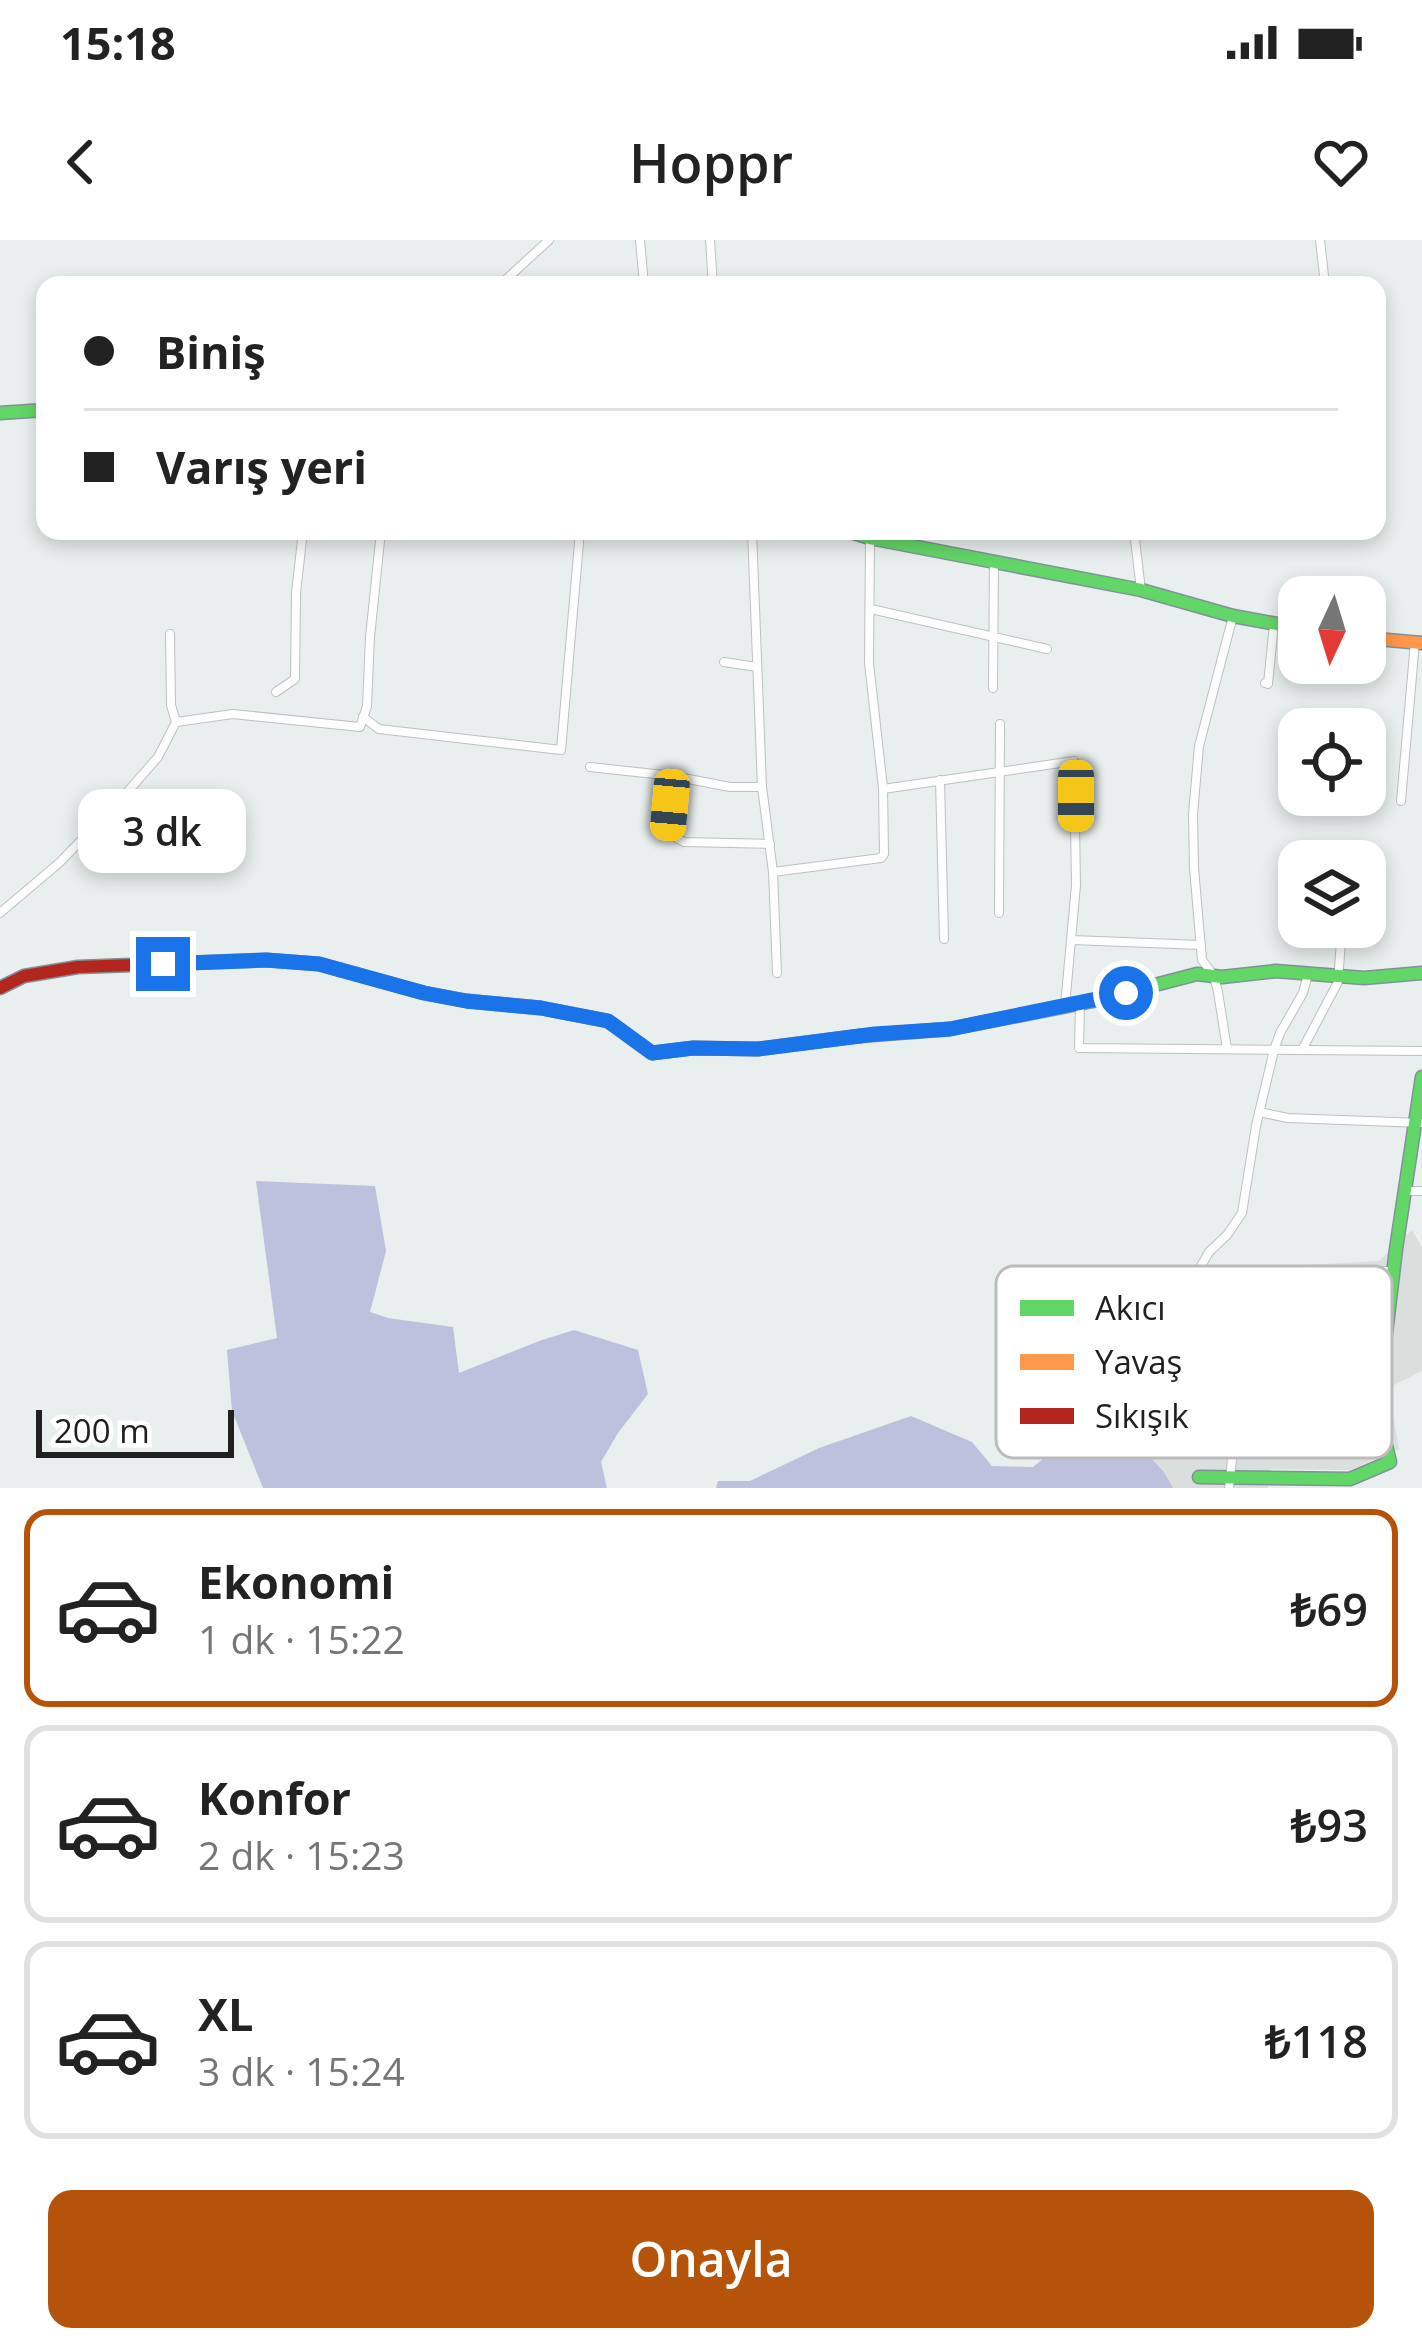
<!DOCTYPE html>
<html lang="tr">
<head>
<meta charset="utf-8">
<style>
  :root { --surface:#fff; --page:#f6f6f6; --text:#222; --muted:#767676; --line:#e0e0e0; --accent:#b45309 }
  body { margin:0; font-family:"Open Sans",sans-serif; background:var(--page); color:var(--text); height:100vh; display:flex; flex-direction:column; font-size:45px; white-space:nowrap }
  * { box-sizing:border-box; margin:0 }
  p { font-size:39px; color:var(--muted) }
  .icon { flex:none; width:66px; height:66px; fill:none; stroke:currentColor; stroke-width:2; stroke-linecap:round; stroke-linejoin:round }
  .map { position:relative; height:1248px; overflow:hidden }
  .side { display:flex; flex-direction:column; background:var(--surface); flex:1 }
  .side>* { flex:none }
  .banner { position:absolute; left:36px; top:36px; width:1350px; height:264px; border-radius:24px; box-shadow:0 6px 18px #0003; display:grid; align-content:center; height:264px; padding:0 48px; background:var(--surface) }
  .needle { width:78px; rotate:184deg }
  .tools { position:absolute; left:1278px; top:336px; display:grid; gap:24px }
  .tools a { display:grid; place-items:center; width:108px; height:108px; border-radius:24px; background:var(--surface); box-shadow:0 6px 18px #0003; font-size:60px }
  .scale { position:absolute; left:36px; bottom:30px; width:198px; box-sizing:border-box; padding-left:12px; border:6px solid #202020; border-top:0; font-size:33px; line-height:42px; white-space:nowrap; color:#202020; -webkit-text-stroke:9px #fff; paint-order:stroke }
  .end { position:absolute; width:54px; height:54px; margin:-27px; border:15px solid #1a73e8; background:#fff; box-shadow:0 0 0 6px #fff }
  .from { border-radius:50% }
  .bubble { position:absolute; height:84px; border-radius:24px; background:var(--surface); box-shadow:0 6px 18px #0003; font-size:39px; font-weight:600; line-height:84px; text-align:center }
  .car { position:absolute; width:36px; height:72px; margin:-36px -18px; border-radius:15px; box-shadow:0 0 9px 3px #0007; background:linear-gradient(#f5c518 24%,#345 0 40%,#f5c518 0 76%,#345 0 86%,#f5c518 0) }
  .banner b { display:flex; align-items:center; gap:42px; height:114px; font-size:45px }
  .banner b+b { border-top:3px solid var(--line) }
  .banner i { width:30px; height:30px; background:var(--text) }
  ul { padding:21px 0 0; list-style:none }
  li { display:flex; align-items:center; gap:36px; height:198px; margin:0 24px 18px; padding:0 24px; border:6px solid var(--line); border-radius:24px }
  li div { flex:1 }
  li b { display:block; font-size:45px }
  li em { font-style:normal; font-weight:600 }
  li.active { border-color:var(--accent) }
  li>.icon { width:108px; height:108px; stroke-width:1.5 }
  .action { display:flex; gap:24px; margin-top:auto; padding:24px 48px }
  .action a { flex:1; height:138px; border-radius:24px; background:var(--accent); color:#fff; font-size:48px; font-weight:600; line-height:138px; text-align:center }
  .status { display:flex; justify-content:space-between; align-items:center; height:84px; padding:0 60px; background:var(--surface); direction:ltr }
  .status svg { height:33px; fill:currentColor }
  header { display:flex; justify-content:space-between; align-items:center; height:156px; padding:0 48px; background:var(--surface); font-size:54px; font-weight:600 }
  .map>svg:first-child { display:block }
  .residential { fill:#dadedd }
  .forest { fill:#bec1de }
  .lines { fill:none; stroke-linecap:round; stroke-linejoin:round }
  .street-casing { stroke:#bec0c0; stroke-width:10 }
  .fast-casing { stroke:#809199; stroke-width:15 }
  .slow-casing { stroke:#809199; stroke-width:15 }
  .jam-casing { stroke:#809199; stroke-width:15 }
  .street { stroke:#fcfdfc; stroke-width:8 }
  .fast { stroke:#63d668; stroke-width:12 }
  .slow { stroke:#ff974d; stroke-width:12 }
  .jam { stroke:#b3261e; stroke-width:12 }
  .route { stroke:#1a73e8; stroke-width:15 }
  .key { fill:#fff; stroke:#bcbcbc; stroke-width:3 }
  .key-label { font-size:33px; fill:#202020 }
</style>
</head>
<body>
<div class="status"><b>15:18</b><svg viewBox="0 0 49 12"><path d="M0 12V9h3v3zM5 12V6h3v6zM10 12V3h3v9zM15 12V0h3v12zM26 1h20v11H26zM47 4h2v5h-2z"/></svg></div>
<header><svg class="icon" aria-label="back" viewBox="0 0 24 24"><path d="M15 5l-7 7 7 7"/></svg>Hoppr<svg class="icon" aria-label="heart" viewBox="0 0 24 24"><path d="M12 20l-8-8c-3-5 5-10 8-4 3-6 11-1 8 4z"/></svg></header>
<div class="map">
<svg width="1422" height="1248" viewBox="0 0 1422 1248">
  <rect width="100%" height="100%" fill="#e9efee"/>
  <polygon class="residential" points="1412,990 1422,1007 1422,1131 1388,1148 1399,1209 1350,1230 1271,1229 1268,1248 1173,1248 1164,1232 1118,1183 1121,1035 1379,1021"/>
  <g class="forest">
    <polygon points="256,941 375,946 386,1011 370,1072 388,1078 453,1087 459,1133 539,1101 574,1090 638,1110 648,1154 618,1193 601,1222 607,1248 263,1248 232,1171 227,1110 277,1098"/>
    <polygon points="911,1176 972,1202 992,1226 1033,1227 1067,1199 1118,1183 1164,1232 1173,1248 716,1248 718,1241 750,1241 819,1208"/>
  </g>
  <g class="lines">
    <defs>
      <g id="street">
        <polyline points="640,0 644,45"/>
        <polyline points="710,0 713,45"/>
        <polyline points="1320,0 1325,45"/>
        <polyline points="500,45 549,0"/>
        <polyline points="752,291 762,547 773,632 777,733"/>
        <polyline points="1134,291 1141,350"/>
        <polyline points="871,369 1047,409"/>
        <polyline points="724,422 757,427"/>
        <polyline points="1265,443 1268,444 1274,384"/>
        <polyline points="993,448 994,321"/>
        <polyline points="276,452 295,439 296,353 303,291"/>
        <polyline points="363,477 379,489 561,510 580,291"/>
        <polyline points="176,482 233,474 360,487 367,466 370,397 381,291"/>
        <polyline points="590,527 673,536 730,547 762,547"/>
        <polyline points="673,536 667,593 684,602 770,604"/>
        <polyline points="940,540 944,699"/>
        <polyline points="883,549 1074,521 1076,645 1065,766"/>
        <polyline points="1401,561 1415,402"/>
        <polyline points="773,632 881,618 884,614 883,548 869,423 870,299"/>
        <polyline points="0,673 59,623 115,566 158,517 176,482 171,465 170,394"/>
        <polyline points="999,673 1000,484"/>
        <polyline points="1072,700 1201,705"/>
        <polyline points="1080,764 1079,808 1422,811"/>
        <polyline points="1227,809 1218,752 1214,736 1202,720 1194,628 1193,574 1199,506 1233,376"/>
        <polyline points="1302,810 1338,742 1342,687"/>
        <polyline points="1259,872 1288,878 1422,883"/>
        <polyline points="1404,951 1422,951"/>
        <polyline points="1197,1033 1394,1031"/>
        <polyline points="1143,1105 1386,1097"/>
        <polyline points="1163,1172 1377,1169"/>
        <polyline points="1189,1172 1197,1033 1209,1012 1227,995 1242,973 1256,886 1274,810 1280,793 1303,753 1308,734"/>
        <polyline points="1229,1248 1237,1171"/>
      </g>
      <g id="fast">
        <polyline points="0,173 45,170"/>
        <polyline points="847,291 870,298 1141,350 1233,376 1299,388"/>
        <polyline points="860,796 950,789 1093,761 1197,734 1222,737 1276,731 1364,738 1422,733"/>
        <polyline points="1199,1237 1350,1239 1390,1222 1377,1169 1396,1009 1422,837"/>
      </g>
      <polyline id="slow" points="1365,398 1422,403"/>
      <polyline id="jam" points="0,748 24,736 78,727 266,720 319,724 424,753 467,761 541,768 608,781 652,813 693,808 758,809 860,796"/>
    </defs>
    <use href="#street" class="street-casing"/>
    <use href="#fast" class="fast-casing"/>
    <use href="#slow" class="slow-casing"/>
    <use href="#jam" class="jam-casing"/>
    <use href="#street" class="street"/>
    <use href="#fast" class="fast"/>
    <use href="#slow" class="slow"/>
    <use href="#jam" class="jam"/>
  </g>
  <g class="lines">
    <polyline class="route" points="163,724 266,720 319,724 424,753 466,761 541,768 608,781 652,813 693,808 758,809 875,794 950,789 1126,753"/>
  </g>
  <rect x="996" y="1026" width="396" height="192" rx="18" class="key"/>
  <rect x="1020" y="1060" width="54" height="16" fill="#63d668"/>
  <rect x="1020" y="1114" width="54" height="16" fill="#ff974d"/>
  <rect x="1020" y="1168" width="54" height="16" fill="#b3261e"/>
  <g class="key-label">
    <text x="1095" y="1080">Akıcı</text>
    <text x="1095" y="1134">Yavaş</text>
    <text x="1095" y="1188">Sıkışık</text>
  </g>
</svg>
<div class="tools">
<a><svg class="needle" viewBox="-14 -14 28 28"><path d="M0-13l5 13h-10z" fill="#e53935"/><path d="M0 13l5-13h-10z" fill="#767676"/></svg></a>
<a><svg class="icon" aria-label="locate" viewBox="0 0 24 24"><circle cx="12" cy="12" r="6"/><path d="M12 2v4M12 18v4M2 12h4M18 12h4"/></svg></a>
<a><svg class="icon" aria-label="layers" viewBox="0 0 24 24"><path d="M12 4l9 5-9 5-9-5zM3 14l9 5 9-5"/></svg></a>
</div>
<div class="scale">200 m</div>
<i class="end from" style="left:1126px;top:753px"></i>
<i class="end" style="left:163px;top:724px"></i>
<div class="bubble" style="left:78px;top:549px;width:168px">3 dk</div>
<i class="car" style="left:1076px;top:556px;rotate:180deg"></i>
<i class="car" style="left:670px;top:565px;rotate:185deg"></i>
<div class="banner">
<b><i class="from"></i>Biniş</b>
<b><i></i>Varış yeri</b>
</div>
</div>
<section class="side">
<ul>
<li class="active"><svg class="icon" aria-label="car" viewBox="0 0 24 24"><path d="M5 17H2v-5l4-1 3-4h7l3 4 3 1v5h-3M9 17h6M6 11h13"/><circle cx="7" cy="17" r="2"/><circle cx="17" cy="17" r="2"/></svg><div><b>Ekonomi</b><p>1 dk · 15:22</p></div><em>₺69</em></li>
<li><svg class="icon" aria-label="car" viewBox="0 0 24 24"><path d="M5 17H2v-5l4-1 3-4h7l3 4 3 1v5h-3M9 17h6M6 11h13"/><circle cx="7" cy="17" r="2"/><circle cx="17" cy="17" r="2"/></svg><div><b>Konfor</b><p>2 dk · 15:23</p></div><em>₺93</em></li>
<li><svg class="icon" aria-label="car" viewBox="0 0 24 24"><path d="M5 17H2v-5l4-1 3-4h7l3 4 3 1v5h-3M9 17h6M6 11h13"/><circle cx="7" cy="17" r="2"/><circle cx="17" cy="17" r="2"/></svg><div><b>XL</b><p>3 dk · 15:24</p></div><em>₺118</em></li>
</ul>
<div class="action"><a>Onayla</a></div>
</section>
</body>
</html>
